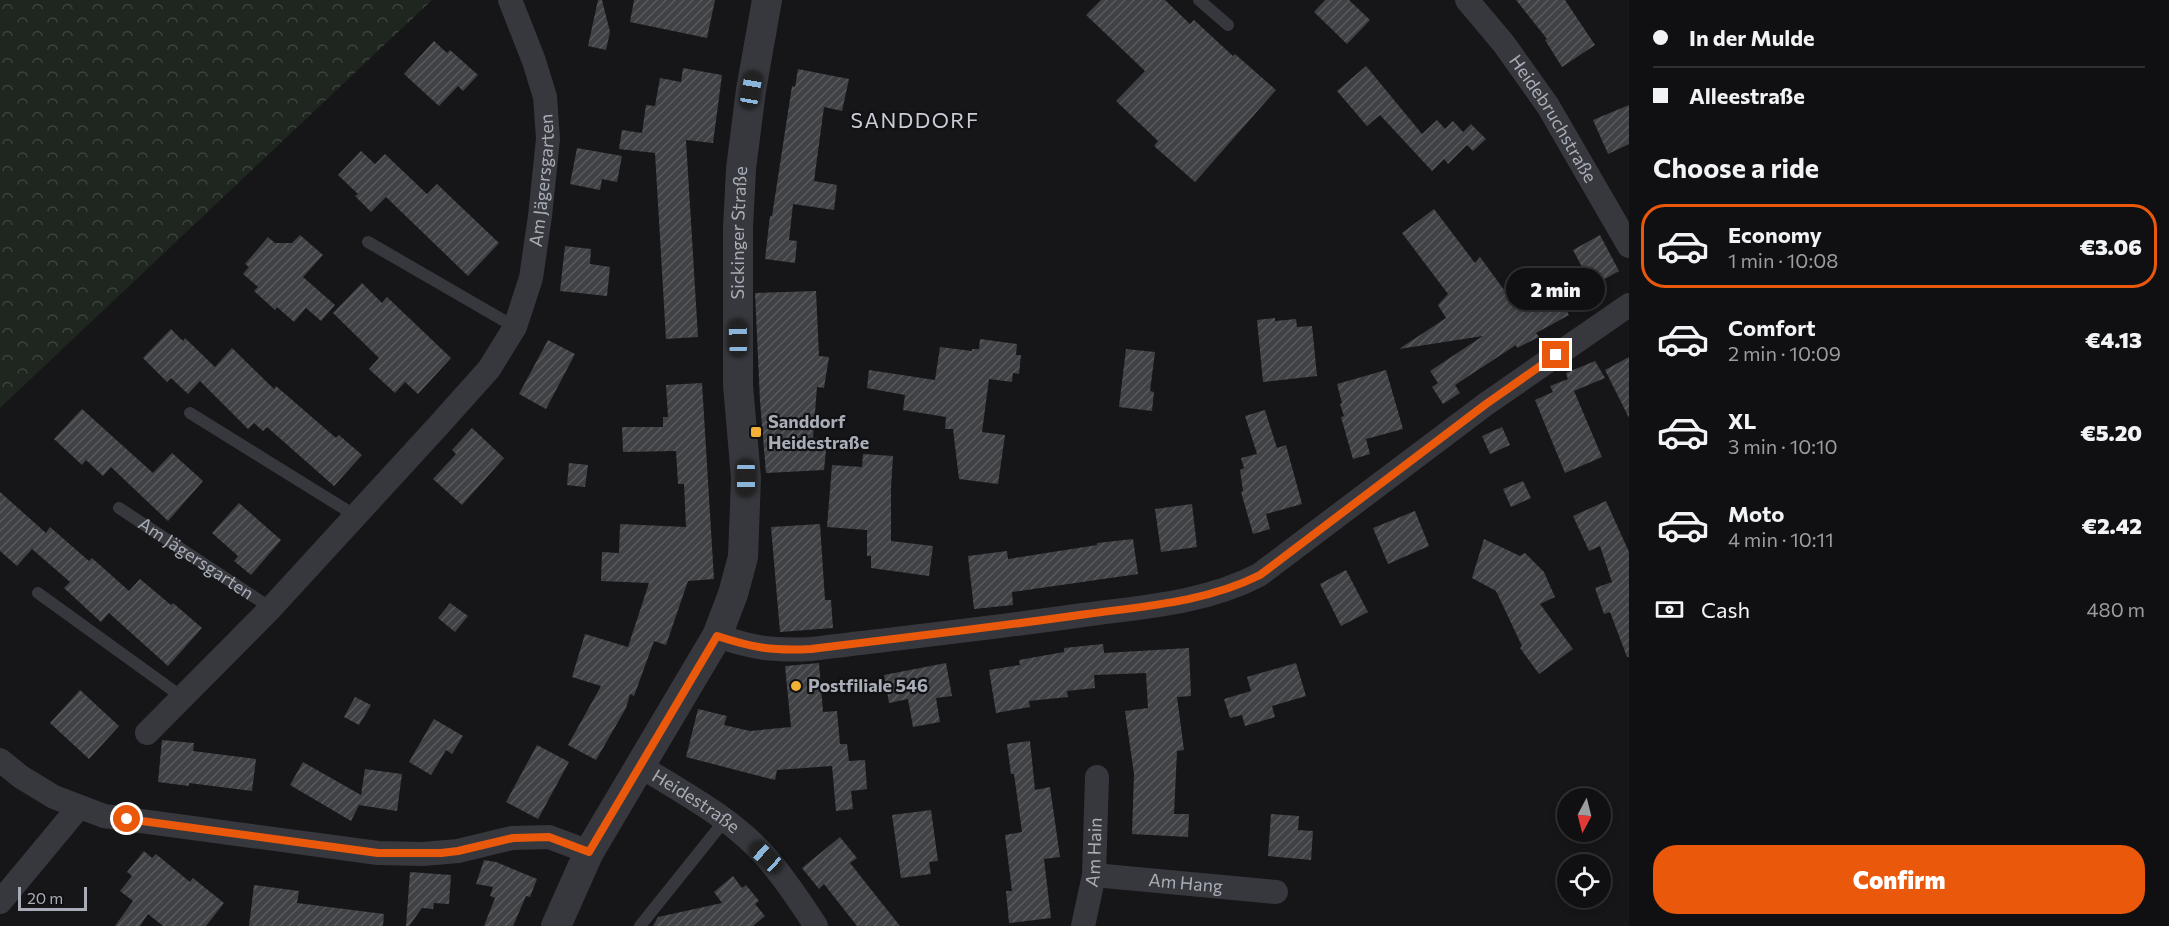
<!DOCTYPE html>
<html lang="en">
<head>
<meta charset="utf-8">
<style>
  :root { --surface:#101012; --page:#19191b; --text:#f1f3f6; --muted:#9c9d9f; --line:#303032; --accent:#ea580c }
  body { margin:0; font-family:Commissioner,sans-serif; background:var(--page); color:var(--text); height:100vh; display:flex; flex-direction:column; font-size:22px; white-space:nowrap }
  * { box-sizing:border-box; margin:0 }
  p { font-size:20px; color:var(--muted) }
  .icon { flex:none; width:33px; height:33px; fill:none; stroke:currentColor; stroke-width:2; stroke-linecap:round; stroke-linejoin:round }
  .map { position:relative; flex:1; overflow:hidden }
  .sheet { display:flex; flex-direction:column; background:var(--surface); width:540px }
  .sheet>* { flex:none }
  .guide { display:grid; align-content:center; height:132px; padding:0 24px; background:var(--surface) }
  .needle { width:39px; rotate:187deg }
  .fabs { position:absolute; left:1557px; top:788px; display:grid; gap:12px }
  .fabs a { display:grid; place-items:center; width:54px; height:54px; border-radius:50%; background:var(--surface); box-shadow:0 3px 9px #0003,0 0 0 2px var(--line); font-size:30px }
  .scale { position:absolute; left:18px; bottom:15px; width:69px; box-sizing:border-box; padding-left:6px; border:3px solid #a8adb8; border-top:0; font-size:16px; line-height:21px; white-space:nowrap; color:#a8adb8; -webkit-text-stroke:4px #111113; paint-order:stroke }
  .end { position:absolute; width:27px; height:27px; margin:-14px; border:8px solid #ea580c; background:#fff; box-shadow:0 0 0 3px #fff }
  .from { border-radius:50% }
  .bubble { position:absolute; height:42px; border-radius:21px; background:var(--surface); box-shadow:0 3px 9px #0003,0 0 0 2px var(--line); font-size:20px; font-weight:800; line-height:42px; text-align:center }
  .car { position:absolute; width:18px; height:36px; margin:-18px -9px; border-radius:8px; box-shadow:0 0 4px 2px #0007; background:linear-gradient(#222 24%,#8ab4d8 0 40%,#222 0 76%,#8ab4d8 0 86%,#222 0) }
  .guide b { display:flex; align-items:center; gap:21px; height:57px; font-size:22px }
  .guide b+b { border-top:2px solid var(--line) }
  .guide i { width:15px; height:15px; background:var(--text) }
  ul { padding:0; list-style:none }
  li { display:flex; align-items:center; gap:18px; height:84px; margin:0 12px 9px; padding:0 12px; border:3px solid transparent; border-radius:24px }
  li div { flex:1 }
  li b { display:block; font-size:22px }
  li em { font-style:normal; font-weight:800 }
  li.current { border-color:var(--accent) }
  li>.icon { width:54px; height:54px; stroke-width:1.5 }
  h2 { padding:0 24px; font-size:27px; line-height:72px }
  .pay { display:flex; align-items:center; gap:15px; height:66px; padding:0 24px; font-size:22px }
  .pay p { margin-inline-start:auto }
  .action { display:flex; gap:12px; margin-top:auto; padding:12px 24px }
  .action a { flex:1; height:69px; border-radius:24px; background:var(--accent); color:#fff; font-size:24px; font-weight:800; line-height:69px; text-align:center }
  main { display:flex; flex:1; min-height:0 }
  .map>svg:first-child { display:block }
  .forest { fill:url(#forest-crowns) }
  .building { fill:url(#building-hatch) }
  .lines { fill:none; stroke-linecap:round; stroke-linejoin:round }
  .service { stroke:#37383d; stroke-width:12 }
  .minor { stroke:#37383d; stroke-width:24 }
  .tertiary { stroke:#37383d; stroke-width:30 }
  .route { stroke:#ea580c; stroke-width:8 }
  .poi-dot { fill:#f2b134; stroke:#111113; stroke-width:2 }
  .labels { text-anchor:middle; stroke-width:4.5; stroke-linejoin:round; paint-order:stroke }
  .street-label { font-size:18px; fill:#a8adb8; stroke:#111113 }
  .poi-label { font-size:18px; font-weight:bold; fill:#a8adb8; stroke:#111113; text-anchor:start }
  .quarter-label { font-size:21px; letter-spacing:1.5px; fill:#c9ccd4; stroke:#111113 }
</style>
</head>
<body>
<main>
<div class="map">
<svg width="1629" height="926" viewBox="0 0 1629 926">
  <defs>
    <pattern id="forest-crowns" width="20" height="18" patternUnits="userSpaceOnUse" patternTransform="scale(1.5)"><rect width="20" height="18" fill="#1e261f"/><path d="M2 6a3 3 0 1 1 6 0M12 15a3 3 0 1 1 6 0" fill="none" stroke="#3c433d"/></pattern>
    <pattern id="building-hatch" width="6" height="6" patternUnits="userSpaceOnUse" patternTransform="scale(1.5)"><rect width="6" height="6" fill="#404145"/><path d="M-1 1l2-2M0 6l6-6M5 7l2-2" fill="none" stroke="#595a5e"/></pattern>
  </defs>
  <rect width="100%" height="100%" fill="#161618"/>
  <polygon class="forest" points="0,0 432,0 0,408"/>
  <g class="building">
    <polygon points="598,0 602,0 610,32 606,50 588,46"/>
    <polygon points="634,0 715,0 707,38 630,22"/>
    <polygon points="1101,0 1165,0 1190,24 1194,20 1233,56 1235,54 1276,90 1195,182 1154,146 1158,141 1116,101 1145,71 1086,15"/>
    <polygon points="1325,0 1349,0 1370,20 1347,44 1314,12"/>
    <polygon points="1516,0 1565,0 1595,45 1562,67 1545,40 1547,39"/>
    <polygon points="434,41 447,53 450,50 478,75 463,91 458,86 439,106 404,74"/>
    <polygon points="1366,66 1422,134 1437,120 1445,129 1453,121 1463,132 1471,124 1486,139 1473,151 1467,145 1448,164 1444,159 1432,171 1380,115 1367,126 1337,91"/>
    <polygon points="683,68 722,75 713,143 686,140 698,337 666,339 655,153 619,149 622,130 642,133 646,105 655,106 660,78 681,82"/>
    <polygon points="798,69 849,79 842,111 824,107 814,181 837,185 834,210 793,204 789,240 797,241 795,263 765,259 770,216 772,216 792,86 795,87"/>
    <polygon points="1629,105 1629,144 1608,154 1593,120"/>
    <polygon points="577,148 622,156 617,182 602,179 600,190 570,184"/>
    <polygon points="361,151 375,164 385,154 427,194 437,184 499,243 468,276 386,197 371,212 355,196 358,194 338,175"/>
    <polygon points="1434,209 1475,263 1480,257 1507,294 1512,290 1517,299 1550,281 1569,315 1536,333 1539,337 1517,348 1516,345 1455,385 1460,393 1443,404 1432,387 1438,383 1430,371 1483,336 1399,349 1446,318 1438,305 1448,294 1402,233"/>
    <polygon points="300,235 323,255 303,277 335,305 321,321 306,308 294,322 277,307 275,310 254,291 258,287 243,274 249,267 245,264 268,237 275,243 292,243"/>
    <polygon points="1600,235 1619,271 1592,286 1573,250"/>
    <polygon points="565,246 591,249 590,264 610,267 607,296 560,291"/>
    <polygon points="362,283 382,303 387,297 451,358 418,394 405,382 395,393 369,369 379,358 333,313"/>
    <polygon points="816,291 819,356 829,357 824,388 817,387 813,438 827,440 824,470 766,473 760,401 755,293"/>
    <polygon points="1275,318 1275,321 1296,319 1297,327 1312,326 1317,376 1263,382 1257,320"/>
    <polygon points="171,329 183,341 185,338 215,367 232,348 274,389 276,386 336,438 339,435 362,455 334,486 267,427 263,431 254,423 248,429 200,381 188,394 171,378 167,382 143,358"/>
    <polygon points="980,339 1017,344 1016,355 1021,355 1019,374 1013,373 1012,382 989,379 982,432 1005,435 998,484 959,479 953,429 945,429 946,417 903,410 905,395 867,388 869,370 935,380 940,347 972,351 972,349 979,349"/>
    <polygon points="548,340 575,354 546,409 519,394"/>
    <polygon points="1126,349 1155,352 1150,391 1154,392 1152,411 1119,407"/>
    <polygon points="1629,357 1629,418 1605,370"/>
    <polygon points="1595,361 1605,378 1574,391 1602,457 1565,473 1535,400 1553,392 1550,386 1568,379 1566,373"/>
    <polygon points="1386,370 1403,429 1366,439 1370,454 1353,459 1341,417 1344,416 1340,404 1342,403 1337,384"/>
    <polygon points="702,383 714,579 688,581 666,645 654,641 634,696 630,694 626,708 596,760 568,745 601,686 572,677 585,634 628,647 649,583 601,581 602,552 619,553 620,524 686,527 684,484 678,484 676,451 623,452 622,427 663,427 663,417 668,417 666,385"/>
    <polygon points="82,409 153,473 172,453 203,481 168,521 111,467 103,476 86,460 82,465 54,439"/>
    <polygon points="1265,410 1277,448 1286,445 1302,504 1266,514 1270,529 1253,534 1241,492 1243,491 1240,470 1244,468 1241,458 1257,454 1245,416"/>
    <polygon points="1502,427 1510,445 1490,454 1482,436"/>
    <polygon points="472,428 504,458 462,505 433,479 456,454 452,450"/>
    <polygon points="863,454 893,456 891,488 891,541 933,546 929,576 871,568 871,556 867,556 867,530 827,527 832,465 862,467"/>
    <polygon points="569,463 588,465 585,487 567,485"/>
    <polygon points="1523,481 1531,498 1511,507 1503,489"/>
    <polygon points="0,492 46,533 50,527 89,561 92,558 129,591 140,579 171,605 173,603 202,628 168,666 109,613 101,622 64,588 70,582 32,549 17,566 0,551"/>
    <polygon points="1606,501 1629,552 1629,657 1627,657 1610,612 1604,614 1595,588 1612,582 1600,546 1589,551 1573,516"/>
    <polygon points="239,503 281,540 251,575 234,561 238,556 212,533"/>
    <polygon points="1192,504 1197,547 1161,552 1155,509"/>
    <polygon points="1415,511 1429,546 1388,564 1373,528"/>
    <polygon points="820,524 825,600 831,600 833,628 780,632 771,527"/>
    <polygon points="1133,539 1138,574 1012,592 1013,605 974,609 968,556 1007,551 1008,559 1097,545 1097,543"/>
    <polygon points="1484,539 1520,556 1525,553 1544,572 1555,597 1540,604 1573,649 1539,674 1520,648 1522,646 1496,591 1472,578"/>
    <polygon points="1346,570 1368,612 1341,626 1320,584"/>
    <polygon points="450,603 468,616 455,632 438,618"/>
    <polygon points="1103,644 1104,653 1189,648 1191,696 1177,697 1184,750 1177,751 1174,814 1189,814 1188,837 1132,834 1134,774 1125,711 1148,708 1146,673 1094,675 1095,688 1067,691 1068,697 1029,701 1030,707 996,713 989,670 1020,665 1019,660 1064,652 1064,648"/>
    <polygon points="819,663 823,712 837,711 840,744 847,744 849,761 865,760 867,789 851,791 853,809 836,811 832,766 777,770 775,780 686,757 698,709 727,716 724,725 750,731 791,727 785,666"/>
    <polygon points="946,663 952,696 936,698 940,722 913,727 908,699 889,703 884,675"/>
    <polygon points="1296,663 1306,696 1272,706 1275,717 1245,726 1242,715 1230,718 1224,699 1251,691 1247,677"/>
    <polygon points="80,690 119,726 89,759 50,723"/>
    <polygon points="355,697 371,705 359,725 344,717"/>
    <polygon points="434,719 463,736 452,754 446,750 431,775 409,762"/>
    <polygon points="162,740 194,743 193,751 256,759 252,791 189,783 189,786 158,782"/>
    <polygon points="1030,741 1035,790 1050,787 1060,857 1044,859 1051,918 1009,923 1006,891 1012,891 1005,835 1022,832 1014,774 1011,774 1007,744"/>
    <polygon points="537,745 569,762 538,819 506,802"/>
    <polygon points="303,762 361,795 365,769 402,774 397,811 359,805 351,821 290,785"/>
    <polygon points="931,810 938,861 929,862 931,874 901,878 892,815"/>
    <polygon points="1271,814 1299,816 1298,830 1313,831 1311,860 1268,856"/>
    <polygon points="840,837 857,858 850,863 900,926 857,926 824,884 819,889 802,868"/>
    <polygon points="144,851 152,858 156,854 190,882 193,878 224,903 206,926 163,926 148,914 140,926 115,926 133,901 120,891 132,876 127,872"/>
    <polygon points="484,860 496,862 537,879 530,897 526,896 513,926 484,926 495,898 490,896 493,887 476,884"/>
    <polygon points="410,872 451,875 449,904 434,903 433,909 422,908 409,926 406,926"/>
    <polygon points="733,876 742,888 746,885 759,901 755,904 765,916 753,926 653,926 658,917 722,903 714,892"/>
    <polygon points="254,885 299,891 297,903 384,914 383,926 249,926"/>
  </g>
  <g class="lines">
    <g class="service">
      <polyline points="1199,0 1228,25"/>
      <polyline points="368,242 515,327"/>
      <polyline points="190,413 356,516"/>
      <path id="s1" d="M119,508L271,608"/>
      <polyline points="38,593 182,697"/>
      <polyline points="640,926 725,820"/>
    </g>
    <g class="minor">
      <path id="s2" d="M1467,0L1504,44L1548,106L1629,246"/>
      <path d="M717,636C754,648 772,651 811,649C902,638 992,628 1083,615C1143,607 1205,603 1259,575L1486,404L1629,305"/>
      <path id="s3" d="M147,733L271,608L438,426L489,369L515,327L531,278L540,216L548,139L545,97L534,61L510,0"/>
      <polyline points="0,760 21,777 54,797 104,816 378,853 423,854 458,851 512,838 549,837 589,852"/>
      <path id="s4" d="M640,766C684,793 733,819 767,858C785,879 801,903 816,926"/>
      <path id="s5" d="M1094,875L1276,892"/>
      <polyline points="0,902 79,807"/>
      <path id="s6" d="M1083,926L1094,875L1097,777"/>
    </g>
    <path class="tertiary" id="s7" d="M556,926L589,852L717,636L733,594L743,557L746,478L738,385V228L741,169L751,90L767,0"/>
  </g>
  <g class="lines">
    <path class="route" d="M127,819L378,853H441L458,851L513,838L549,837L589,852L717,636C754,648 772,651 811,649C903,638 995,627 1087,614C1146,606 1206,602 1260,575L1486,404L1556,355"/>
  </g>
  <g class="poi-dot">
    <rect x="750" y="426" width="12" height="12" rx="3"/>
    <circle cx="796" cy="686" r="6"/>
  </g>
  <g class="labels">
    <g class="street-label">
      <text dy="6" stroke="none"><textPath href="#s2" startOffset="147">Heidebruchstraße</textPath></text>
      <text dy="6" stroke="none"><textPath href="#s3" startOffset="699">Am Jägersgarten</textPath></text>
      <text dy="6" stroke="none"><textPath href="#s7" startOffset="740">Sickinger Straße</textPath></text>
      <text dy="6" stroke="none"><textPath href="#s1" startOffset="92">Am Jägersgarten</textPath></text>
      <text dy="6" stroke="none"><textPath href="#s4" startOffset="66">Heidestraße</textPath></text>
      <text dy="6" stroke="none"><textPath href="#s6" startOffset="75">Am Hain</textPath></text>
      <text dy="6" stroke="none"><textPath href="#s5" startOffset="92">Am Hang</textPath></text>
    </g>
    <g class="poi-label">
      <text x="768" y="428">Sanddorf<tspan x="768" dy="21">Heidestraße</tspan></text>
      <text x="808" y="692">Postfiliale 546</text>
    </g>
    <g class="quarter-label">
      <text x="915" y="128">SANDDORF</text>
    </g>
  </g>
</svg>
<div class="fabs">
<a><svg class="needle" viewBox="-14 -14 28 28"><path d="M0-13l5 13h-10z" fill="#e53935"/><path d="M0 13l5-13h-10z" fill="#9c9d9f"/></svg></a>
<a><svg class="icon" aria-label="locate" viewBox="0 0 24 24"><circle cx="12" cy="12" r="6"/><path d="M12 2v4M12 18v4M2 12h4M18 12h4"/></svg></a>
</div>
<div class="scale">20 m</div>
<i class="end from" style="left:127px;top:819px"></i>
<i class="end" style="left:1556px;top:355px"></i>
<div class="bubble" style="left:1506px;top:268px;width:99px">2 min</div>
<i class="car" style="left:751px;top:90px;rotate:10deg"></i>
<i class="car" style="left:738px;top:338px;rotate:359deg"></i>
<i class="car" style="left:746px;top:478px;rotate:180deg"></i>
<i class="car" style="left:766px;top:857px;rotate:312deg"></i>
</div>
<section class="sheet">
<div class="guide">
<b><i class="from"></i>In der Mulde</b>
<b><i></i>Alleestraße</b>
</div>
<h2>Choose a ride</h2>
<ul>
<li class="current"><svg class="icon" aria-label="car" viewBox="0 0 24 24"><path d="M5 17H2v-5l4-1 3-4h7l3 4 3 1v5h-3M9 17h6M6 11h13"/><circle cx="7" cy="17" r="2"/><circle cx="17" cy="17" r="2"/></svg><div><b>Economy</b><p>1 min · 10:08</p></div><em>€3.06</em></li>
<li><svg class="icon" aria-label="car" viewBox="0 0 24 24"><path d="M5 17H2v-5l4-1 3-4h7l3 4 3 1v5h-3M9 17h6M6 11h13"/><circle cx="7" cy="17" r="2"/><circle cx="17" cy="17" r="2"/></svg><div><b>Comfort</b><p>2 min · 10:09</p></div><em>€4.13</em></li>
<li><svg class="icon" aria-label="car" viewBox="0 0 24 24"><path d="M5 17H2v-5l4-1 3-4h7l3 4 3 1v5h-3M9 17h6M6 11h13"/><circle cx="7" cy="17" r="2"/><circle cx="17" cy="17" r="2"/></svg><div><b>XL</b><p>3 min · 10:10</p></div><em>€5.20</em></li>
<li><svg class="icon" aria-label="car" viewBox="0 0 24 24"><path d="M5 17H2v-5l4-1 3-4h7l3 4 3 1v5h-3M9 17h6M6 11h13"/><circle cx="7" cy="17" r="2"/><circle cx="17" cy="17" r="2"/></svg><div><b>Moto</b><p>4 min · 10:11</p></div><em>€2.42</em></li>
</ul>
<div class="pay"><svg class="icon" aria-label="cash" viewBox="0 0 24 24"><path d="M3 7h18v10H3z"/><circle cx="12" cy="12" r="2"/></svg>Cash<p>480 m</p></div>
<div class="action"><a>Confirm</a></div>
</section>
</main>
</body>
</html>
